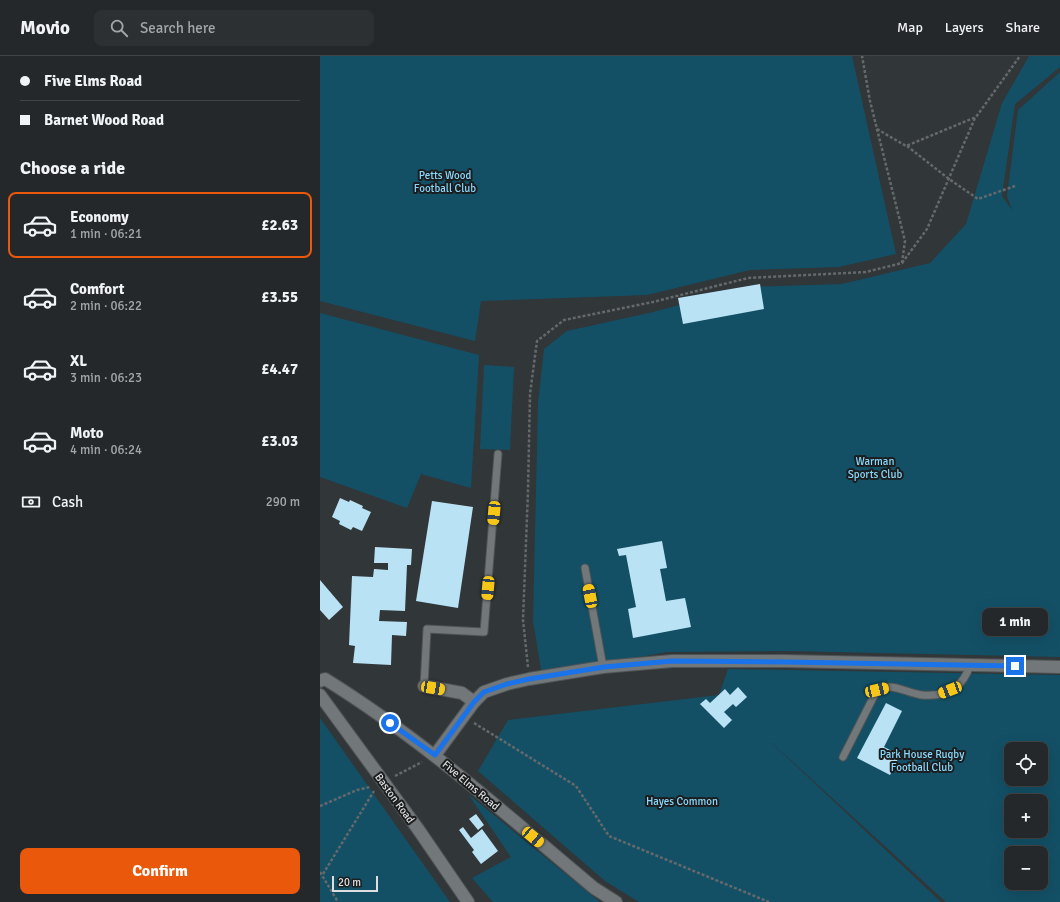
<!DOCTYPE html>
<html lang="en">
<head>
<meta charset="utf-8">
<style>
  :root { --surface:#25282a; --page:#2d3032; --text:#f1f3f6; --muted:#a3a6a8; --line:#424447; --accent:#ea580c }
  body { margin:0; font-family:Signika,sans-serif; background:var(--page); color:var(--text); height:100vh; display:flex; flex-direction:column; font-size:15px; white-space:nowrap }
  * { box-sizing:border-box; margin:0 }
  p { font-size:13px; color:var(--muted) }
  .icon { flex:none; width:22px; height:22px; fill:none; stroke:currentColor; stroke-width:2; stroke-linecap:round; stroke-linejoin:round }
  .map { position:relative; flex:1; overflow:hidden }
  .panel { display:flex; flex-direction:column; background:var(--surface); width:320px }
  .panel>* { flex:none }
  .hud { display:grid; align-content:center; height:88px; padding:0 20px; background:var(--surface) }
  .controls { position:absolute; left:684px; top:686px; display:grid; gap:8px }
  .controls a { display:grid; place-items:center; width:44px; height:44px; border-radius:8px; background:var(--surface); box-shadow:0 4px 16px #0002,0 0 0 1px var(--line); font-size:20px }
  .scale { position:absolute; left:12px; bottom:10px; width:46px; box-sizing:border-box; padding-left:4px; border:2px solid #dddfe1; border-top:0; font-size:11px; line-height:14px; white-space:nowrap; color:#dddfe1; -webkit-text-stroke:3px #1b1d1e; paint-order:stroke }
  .end { position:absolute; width:18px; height:18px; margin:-9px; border:5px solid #1a73e8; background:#fff; box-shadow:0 0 0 2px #fff }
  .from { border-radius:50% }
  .bubble { position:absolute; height:28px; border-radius:8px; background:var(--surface); box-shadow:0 4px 16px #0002,0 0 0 1px var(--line); font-size:13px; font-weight:800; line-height:28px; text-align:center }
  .car { position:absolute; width:12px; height:24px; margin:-12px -6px; border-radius:5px; box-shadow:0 0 3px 1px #0007; background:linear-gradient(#f5c518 24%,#345 0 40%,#f5c518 0 76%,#345 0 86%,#f5c518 0) }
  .hud b { display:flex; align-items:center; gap:14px; height:38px; font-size:15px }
  .hud b+b { border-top:1px solid var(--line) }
  .hud i { width:10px; height:10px; background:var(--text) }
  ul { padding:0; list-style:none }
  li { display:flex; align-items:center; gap:12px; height:66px; margin:0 8px 6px; padding:0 12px; border:2px solid transparent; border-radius:8px }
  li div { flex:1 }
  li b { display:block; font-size:15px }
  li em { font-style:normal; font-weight:800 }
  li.selected { border-color:var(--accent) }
  li>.icon { width:36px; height:36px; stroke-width:1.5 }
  h2 { padding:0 20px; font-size:18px; line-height:48px }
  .pay { display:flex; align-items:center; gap:10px; height:44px; padding:0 20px; font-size:15px }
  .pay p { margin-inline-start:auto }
  .action { display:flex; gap:8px; margin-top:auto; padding:8px 20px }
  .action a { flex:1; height:46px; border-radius:8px; background:var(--accent); color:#fff; font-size:16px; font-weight:800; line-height:46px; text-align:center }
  header { display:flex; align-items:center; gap:24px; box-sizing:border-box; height:56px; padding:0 20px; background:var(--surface); border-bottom:1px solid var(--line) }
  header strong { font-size:19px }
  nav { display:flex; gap:22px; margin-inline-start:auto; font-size:14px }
  .search { width:280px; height:36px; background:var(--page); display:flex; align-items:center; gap:10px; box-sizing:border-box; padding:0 14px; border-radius:8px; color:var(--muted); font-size:15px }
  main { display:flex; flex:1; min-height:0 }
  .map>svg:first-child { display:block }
  .green { fill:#135066; fill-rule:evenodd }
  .building { fill:#bae2f5 }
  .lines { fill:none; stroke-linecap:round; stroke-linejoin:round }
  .lane-casing { stroke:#505355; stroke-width:9 }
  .street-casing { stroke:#505355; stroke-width:14 }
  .secondary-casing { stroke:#505355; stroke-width:14 }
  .path { stroke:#65696b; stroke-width:2.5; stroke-dasharray:3 2; stroke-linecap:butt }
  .lane { stroke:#727779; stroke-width:7 }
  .street { stroke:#727779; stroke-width:12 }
  .secondary { stroke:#727779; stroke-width:12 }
  .route { stroke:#1a73e8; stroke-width:5 }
  .labels { text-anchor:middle; stroke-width:4; stroke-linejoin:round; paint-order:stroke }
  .park-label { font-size:11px; fill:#8ad9fc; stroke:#1b1d1e }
  .street-label { font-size:11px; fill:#dddfe1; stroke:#1b1d1e }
</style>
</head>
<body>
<header>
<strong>Movio</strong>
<div class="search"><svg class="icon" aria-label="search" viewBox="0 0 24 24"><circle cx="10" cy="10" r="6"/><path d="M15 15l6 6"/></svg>Search here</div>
<nav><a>Map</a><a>Layers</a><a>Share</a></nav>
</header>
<main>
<section class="panel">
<div class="hud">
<b><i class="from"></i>Five Elms Road</b>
<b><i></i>Barnet Wood Road</b>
</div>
<h2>Choose a ride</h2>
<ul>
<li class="selected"><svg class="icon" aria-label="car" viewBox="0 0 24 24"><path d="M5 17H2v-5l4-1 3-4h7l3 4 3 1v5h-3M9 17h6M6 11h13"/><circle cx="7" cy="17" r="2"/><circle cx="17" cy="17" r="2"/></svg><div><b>Economy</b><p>1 min · 06:21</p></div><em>£2.63</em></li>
<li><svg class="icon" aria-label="car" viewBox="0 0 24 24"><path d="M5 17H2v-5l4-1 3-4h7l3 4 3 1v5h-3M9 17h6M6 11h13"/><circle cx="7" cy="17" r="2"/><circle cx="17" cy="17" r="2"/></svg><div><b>Comfort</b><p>2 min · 06:22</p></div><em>£3.55</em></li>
<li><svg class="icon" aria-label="car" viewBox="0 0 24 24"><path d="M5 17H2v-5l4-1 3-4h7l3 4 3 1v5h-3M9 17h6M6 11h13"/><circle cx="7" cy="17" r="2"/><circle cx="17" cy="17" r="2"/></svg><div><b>XL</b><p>3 min · 06:23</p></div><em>£4.47</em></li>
<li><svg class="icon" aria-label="car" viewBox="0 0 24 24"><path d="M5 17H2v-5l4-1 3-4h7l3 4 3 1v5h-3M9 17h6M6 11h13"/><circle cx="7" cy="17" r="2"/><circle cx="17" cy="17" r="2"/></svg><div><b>Moto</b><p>4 min · 06:24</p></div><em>£3.03</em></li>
</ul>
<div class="pay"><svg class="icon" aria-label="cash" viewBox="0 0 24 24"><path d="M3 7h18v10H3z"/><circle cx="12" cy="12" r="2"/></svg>Cash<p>290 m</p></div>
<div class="action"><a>Confirm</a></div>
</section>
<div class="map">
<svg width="740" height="846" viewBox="0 0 740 846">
  <rect width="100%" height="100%" fill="#313638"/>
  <g class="green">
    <polygon points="0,0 532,0 576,198 519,211 430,214 327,239 161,245 155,285 0,245"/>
    <polygon points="709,0 740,0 740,11 695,48 682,140 692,154 687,140 698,54 740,16 740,601 468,595 347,596 222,619 213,565 218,347 224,293 247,275 333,256 429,231 522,228 610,207 646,168 682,47"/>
    <polygon points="0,257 159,299 151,432 101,418 87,452 0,421"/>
    <polygon points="164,309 194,311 190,394 160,393"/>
    <path d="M408,613L740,619V846H626L441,677L621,846H319L285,825L158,715L188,664L399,639ZM691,693H721V723H691ZM691,745H721V775H691ZM691,797H721V827H691Z"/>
    <polygon points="0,662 130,846 0,846"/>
    <polygon points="148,738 280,846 173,846 152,822 191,801"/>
  </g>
  <g class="building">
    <polygon points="440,228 444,253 363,268 358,242"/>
    <polygon points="20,442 29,446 30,444 43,450 42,452 51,456 42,475 33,471 31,474 19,468 20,465 12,461"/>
    <polygon points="112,445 153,451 138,552 96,545"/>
    <polygon points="342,485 347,512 340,513 346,545 365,542 371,571 313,582 308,553 316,551 306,499 299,500 297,493"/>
    <polygon points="55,491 92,493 91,509 87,509 85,555 60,554 59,565 87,566 86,580 72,579 71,609 33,607 35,590 29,589 32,520 53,521 54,513 68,514 68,507 54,507"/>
    <polygon points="0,524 23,551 9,564 0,554"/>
    <polygon points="418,631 427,641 416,651 413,648 404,656 412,664 404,672 380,648 386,643 390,647 405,633 410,639"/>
    <polygon points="566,647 582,655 564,691 580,699 570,719 537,702"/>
    <polygon points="156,758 164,769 158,774 149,763"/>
    <polygon points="143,771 151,782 162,773 178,795 161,808 152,796 154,794 139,774"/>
  </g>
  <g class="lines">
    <defs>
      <g id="lane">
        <polyline points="265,512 283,611"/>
        <polyline points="104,630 107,573 164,576 178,398"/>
        <path d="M523,701L557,634C560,633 565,631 569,631C580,631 591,638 602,639C626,641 643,632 650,609"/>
      </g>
      <g id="street">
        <polyline points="104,630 142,637 154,646"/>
        <polyline points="115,699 154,646 164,636 187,628 209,623 283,611 352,605 465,605 740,611"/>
      </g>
      <g id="secondary">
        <path d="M0,625L5,623C102,683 187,759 274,832L296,846"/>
        <polyline points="0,639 98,773 148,846"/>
      </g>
    </defs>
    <use href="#lane" class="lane-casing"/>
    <use href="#street" class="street-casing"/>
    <use href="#secondary" class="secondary-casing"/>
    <g class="path">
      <polyline points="557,73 586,90 656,61 700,0"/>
      <polyline points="587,90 629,123 658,143 695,130"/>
      <polyline points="582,207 607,173 655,62"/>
      <polyline points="208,611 203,564 208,435 210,338 217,285 244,264 333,246 428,222 546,216 582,207 585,185 550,45 542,0"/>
      <polyline points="154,667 256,730 289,780 449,846"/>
      <polyline points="75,720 102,706"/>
      <polyline points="0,750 37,734 50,731"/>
      <polyline points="0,816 18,846"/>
      <polyline points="3,818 54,735"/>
    </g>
    <use href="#lane" class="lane"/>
    <use href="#street" class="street"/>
    <use href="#secondary" class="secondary"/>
  </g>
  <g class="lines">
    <polyline class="route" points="70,667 115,699 154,646 164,636 187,628 209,623 284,611 352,605 466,606 695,610"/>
  </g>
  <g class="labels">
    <g class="park-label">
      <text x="125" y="123">Petts Wood<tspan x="125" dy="13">Football Club</tspan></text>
      <text x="555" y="409">Warman<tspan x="555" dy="13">Sports Club</tspan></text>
      <text x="602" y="702">Park House Rugby<tspan x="602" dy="13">Football Club</tspan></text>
      <text x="362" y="749">Hayes Common</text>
    </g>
    <g class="street-label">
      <text transform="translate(151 729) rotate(40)" y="4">Five Elms Road</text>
      <text transform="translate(75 742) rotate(54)" y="4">Baston Road</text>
    </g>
  </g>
</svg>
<div class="controls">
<a><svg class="icon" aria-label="locate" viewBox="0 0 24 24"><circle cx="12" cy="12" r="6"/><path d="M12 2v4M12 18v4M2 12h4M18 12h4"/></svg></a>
<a>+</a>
<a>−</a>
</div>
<div class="scale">20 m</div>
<i class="end from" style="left:70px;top:667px"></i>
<i class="end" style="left:695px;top:610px"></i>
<div class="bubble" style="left:662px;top:552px;width:66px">1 min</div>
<i class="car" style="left:174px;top:457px;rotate:185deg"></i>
<i class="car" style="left:168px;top:532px;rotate:185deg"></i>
<i class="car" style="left:270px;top:540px;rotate:349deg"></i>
<i class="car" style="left:113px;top:632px;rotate:100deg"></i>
<i class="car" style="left:557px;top:634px;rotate:77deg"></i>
<i class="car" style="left:630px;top:634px;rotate:249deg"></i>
<i class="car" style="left:213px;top:781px;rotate:130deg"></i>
</div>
</main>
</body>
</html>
